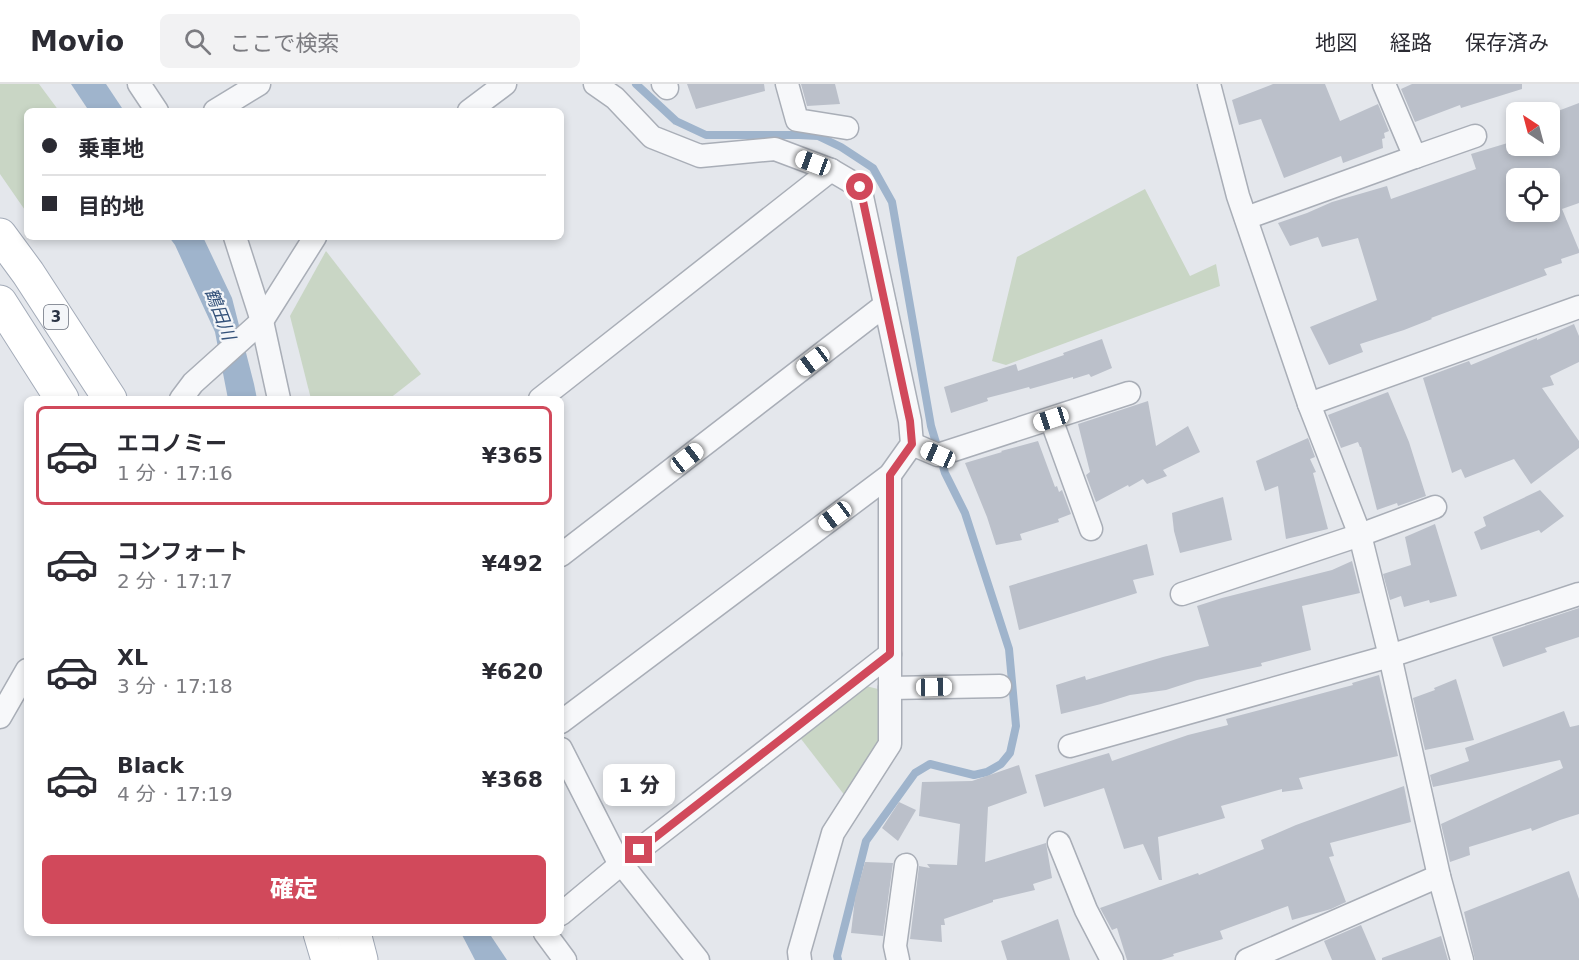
<!DOCTYPE html>
<html lang="ja">
<head>
<meta charset="utf-8">
<style>
  :root { --surface:#fff; --page:#f2f2f3; --text:#2b2b33; --muted:#7c7c81; --line:#e1e1e2; --accent:#d1495b }
  body { margin:0; font-family:"DejaVu Sans","Noto Sans JP",sans-serif; background:var(--page); color:var(--text); height:100vh; display:flex; flex-direction:column; font-size:22px; white-space:nowrap }
  * { box-sizing:border-box; margin:0 }
  p { font-size:20px; color:var(--muted) }
  .icon { flex:none; width:33px; height:33px; fill:none; stroke:currentColor; stroke-width:2; stroke-linecap:round; stroke-linejoin:round }
  .map { position:relative; flex:1; overflow:hidden }
  .panel { position:absolute; left:24px; top:312px; width:540px; height:540px; display:flex; flex-direction:column; background:var(--surface); border-radius:9px; box-shadow:0 3px 9px #0003 }
  .panel>* { flex:none }
  .top-card { position:absolute; left:24px; top:24px; width:540px; height:132px; border-radius:9px; box-shadow:0 3px 9px #0003; display:grid; align-content:center; height:132px; padding:0 18px; background:var(--surface) }
  .needle { width:39px; rotate:324deg }
  .controls { position:absolute; left:1506px; top:18px; display:grid; gap:12px }
  .controls a { display:grid; place-items:center; width:54px; height:54px; border-radius:9px; background:var(--surface); box-shadow:0 3px 9px #0003; font-size:30px }
  .end { position:absolute; width:27px; height:27px; margin:-14px; border:8px solid #d1495b; background:#fff; box-shadow:0 0 0 3px #fff }
  .from { border-radius:50% }
  .bubble { position:absolute; height:42px; border-radius:9px; background:var(--surface); box-shadow:0 3px 9px #0003; font-size:20px; font-weight:800; line-height:42px; text-align:center }
  .car { position:absolute; width:18px; height:36px; margin:-18px -9px; border-radius:8px; box-shadow:0 0 4px 2px #0007; background:linear-gradient(#fff 24%,#345 0 40%,#fff 0 76%,#345 0 86%,#fff 0) }
  .top-card b { display:flex; align-items:center; gap:21px; height:57px; font-size:22px }
  .top-card b+b { border-top:2px solid var(--line) }
  .top-card i { width:15px; height:15px; background:var(--text) }
  ul { padding:10px 0 0; list-style:none }
  li { display:flex; align-items:center; gap:18px; height:99px; margin:0 12px 9px; padding:0 6px; border:3px solid transparent; border-radius:9px }
  li div { flex:1 }
  li b { display:block; font-size:22px }
  li em { font-style:normal; font-weight:800 }
  li.current { border-color:var(--accent) }
  li>.icon { width:54px; height:54px; stroke-width:1.5 }
  .action { display:flex; gap:12px; margin-top:auto; padding:12px 18px }
  .action a { flex:1; height:69px; border-radius:9px; background:var(--accent); color:#fff; font-size:24px; font-weight:800; line-height:69px; text-align:center }
  header { display:flex; align-items:center; gap:36px; box-sizing:border-box; height:84px; padding:0 30px; background:var(--surface); border-bottom:2px solid var(--line) }
  header strong { font-size:28px }
  nav { display:flex; gap:33px; margin-inline-start:auto; font-size:21px }
  .search { width:420px; height:54px; background:var(--page); display:flex; align-items:center; gap:15px; box-sizing:border-box; padding:0 21px; border-radius:9px; color:var(--muted); font-size:22px }
  .map>svg:first-child { display:block }
  .green { fill:#c9d6c5 }
  .water { fill:#9fb4cc }
  .lines { fill:none; stroke-linecap:round; stroke-linejoin:round }
  .stream { stroke:#9fb4cc; stroke-width:8 }
  .building { fill:#bbc0ca; fill-rule:evenodd }
  .minor-casing { stroke:#a9aeb7; stroke-width:25 }
  .primary-casing { stroke:#a3abb8; stroke-width:35 }
  .minor { stroke:#f7f8fa; stroke-width:22 }
  .primary { stroke:#fff; stroke-width:33 }
  .route { stroke:#d1495b; stroke-width:8 }
  .labels { text-anchor:middle; stroke-width:4.5; stroke-linejoin:round; paint-order:stroke }
  .shield { fill:#f4f6f9; stroke:#676e7b; stroke-width:1.5 }
  .shield-label { font-size:15px; font-weight:bold; fill:#2b3445 }
  .water-label { font-size:18px; font-style:italic; fill:#34527a; stroke:#f4f6f9 }
</style>
</head>
<body>
<header>
<strong>Movio</strong>
<div class="search"><svg class="icon" aria-label="search" viewBox="0 0 24 24"><circle cx="10" cy="10" r="6"/><path d="M15 15l6 6"/></svg>ここで検索</div>
<nav><a>地図</a><a>経路</a><a>保存済み</a></nav>
</header>
<div class="map">
<svg width="1579" height="876" viewBox="0 0 1579 876">
  <rect width="100%" height="100%" fill="#e4e7ec"/>
  <g class="green">
    <polygon points="0,0 39,0 59,27 27,27 27,129 0,90"/>
    <polygon points="1145,105 1190,192 1216,180 1220,202 1006,281 992,277 1017,173"/>
    <polygon points="326,167 421,290 389,315 311,315 290,232"/>
    <polygon points="862,601 882,606 885,661 849,717 798,651"/>
  </g>
  <g class="water">
    <polygon points="71,0 106,0 124,27 89,27"/>
    <polygon points="169,153 203,153 232,214 254,300 257,315 228,315 215,248 175,161"/>
    <polygon points="461,849 489,849 507,876 475,876"/>
  </g>
  <g class="lines">
    <polyline class="stream" points="636,0 676,37 706,51 799,51 818,52 841,63 873,84 892,118 931,342 945,389 965,429 1009,565 1016,642 1010,669 1001,680 987,688 974,691 930,680 915,689 866,757 837,872 838,876"/>
  </g>
  <g class="building">
    <polygon points="687,0 764,0 765,7 696,25"/>
    <polygon points="801,0 835,0 840,20 807,22"/>
    <polygon points="1273,0 1325,0 1340,37 1378,20 1389,47 1384,49 1385,54 1382,55 1383,64 1343,79 1341,72 1284,94 1261,35 1239,41 1232,16"/>
    <polygon points="1412,0 1522,0 1522,5 1461,24 1460,21 1415,38 1401,5"/>
    <path d="M1579,19V119L1562,125L1579,166V169L1561,175L1562,179L1544,185L1547,191L1431,234L1432,235L1404,246L1360,260L1363,268L1329,281L1310,243L1377,216L1358,154L1322,163L1318,153L1290,162L1278,139L1307,129L1332,118L1387,102L1391,115L1476,85L1471,70L1511,58L1512,62H1550V30ZM1516,94H1550V128H1516Z"/>
    <polygon points="1574,240 1579,252 1579,278 1550,292 1554,301 1542,304 1579,357 1579,364 1531,400 1514,375 1465,394 1461,385 1452,389 1423,294 1469,277 1471,281 1537,254 1537,256"/>
    <polygon points="1102,255 1112,284 1091,293 1089,290 1073,295 1073,293 1030,305 1029,303 987,314 988,317 951,329 944,303 1016,280 1018,287 1064,271 1063,269"/>
    <polygon points="1388,308 1409,358 1426,412 1398,422 1397,419 1377,426 1361,363 1360,363 1358,358 1341,364 1328,331"/>
    <polygon points="1148,317 1156,362 1188,342 1200,368 1163,386 1167,392 1147,400 1143,395 1129,403 1128,401 1096,418 1086,391 1090,388 1078,340"/>
    <polygon points="1308,354 1315,373 1310,375 1316,388 1313,389 1328,445 1286,455 1278,402 1265,407 1256,377"/>
    <polygon points="1038,357 1055,403 1057,402 1059,408 1062,406 1071,430 1058,435 1059,438 1020,450 1022,456 996,461 987,433 965,379 1002,368 1001,367"/>
    <polygon points="1540,406 1564,432 1541,449 1539,446 1481,466 1474,448 1486,442 1483,433"/>
    <polygon points="1223,413 1232,456 1180,469 1174,447 1172,429"/>
    <polygon points="1435,440 1457,512 1430,519 1429,516 1404,523 1401,512 1390,516 1383,490 1411,481 1405,453"/>
    <polygon points="1147,460 1154,491 1133,496 1137,509 1019,546 1009,502"/>
    <polygon points="1352,477 1360,509 1302,522 1311,566 1261,579 1262,582 1197,596 1166,606 1130,611 1101,620 1061,630 1056,601 1085,592 1086,596 1163,573 1209,562 1197,522 1222,514 1332,486"/>
    <polygon points="1579,524 1579,553 1545,564 1547,568 1503,583 1492,553"/>
    <polygon points="1379,591 1398,672 1299,694 1303,705 1282,708 1282,705 1221,722 1225,734 1158,753 1162,796 1159,796 1143,760 1124,765 1104,704 1044,723 1035,691 1109,669 1112,677 1188,651 1228,641 1226,635 1353,601 1352,599"/>
    <polygon points="1456,595 1474,656 1425,666 1413,614 1435,606 1434,604"/>
    <polygon points="1564,627 1570,643 1579,641 1579,730 1560,736 1532,747 1531,744 1469,763 1470,771 1450,778 1441,740 1563,684 1560,676 1433,703 1430,691 1469,677 1465,664"/>
    <polygon points="1019,681 1027,709 988,723 985,778 1046,759 1052,794 1033,800 1035,806 993,816 993,818 944,835 945,841 941,841 942,858 910,855 919,782 930,784 927,780 957,781 960,740 919,732 922,698 972,697"/>
    <polygon points="1404,702 1411,738 1330,759 1334,772 1329,773 1346,818 1331,825 1292,836 1288,822 1220,847 1223,855 1173,870 1174,872 1161,876 1127,876 1117,844 1112,846 1100,824 1198,789 1199,791 1264,765 1261,756 1296,741"/>
    <polygon points="899,718 916,726 898,757 882,744"/>
    <polygon points="865,778 893,779 883,852 851,849 855,814"/>
    <polygon points="1569,787 1579,815 1579,876 1475,876 1464,828"/>
    <polygon points="1058,835 1070,876 1007,876 1001,857"/>
    <polygon points="1361,841 1376,876 1332,876 1324,857"/>
    <polygon points="1441,852 1448,876 1382,876 1382,874"/>
  </g>
  <g class="lines">
    <defs>
      <g id="minor">
        <polyline points="139,0 157,27"/>
        <polyline points="663,0 667,4"/>
        <polyline points="787,0 797,36 847,44"/>
        <polyline points="1209,0 1238,112 1309,320 1360,451 1390,572 1439,792 1462,876"/>
        <polyline points="215,27 259,0"/>
        <polyline points="469,27 505,0"/>
        <polyline points="1415,73 1475,52"/>
        <polyline points="1246,134 1415,73 1384,0"/>
        <polyline points="235,153 262,237 279,315"/>
        <polyline points="181,315 193,299 262,237 315,153"/>
        <polyline points="540,315 831,86"/>
        <polyline points="1309,320 1579,223"/>
        <polyline points="1051,335 1091,445"/>
        <polyline points="912,360 938,371 1129,309"/>
        <polyline points="561,471 885,221"/>
        <polyline points="1182,510 1360,451 1435,423"/>
        <polyline points="890,604 1000,602"/>
        <polyline points="0,633 27,586"/>
        <polyline points="561,638 890,391 912,360 910,337 860,103 831,86 775,65 700,72 652,53 615,14 595,0"/>
        <polyline points="1070,662 1390,572 1579,510"/>
        <polyline points="561,665 616,773 698,876"/>
        <polyline points="1059,759 1086,826 1112,876"/>
        <polyline points="561,830 621,780 890,570"/>
        <polyline points="545,849 565,876"/>
        <polyline points="800,876 799,868 833,749 890,660 890,391"/>
        <polyline points="898,876 895,862 906,781"/>
        <polyline points="1247,876 1439,792"/>
      </g>
      <g id="primary">
        <polyline points="0,151 28,189 110,315"/>
        <polyline points="0,218 62,315"/>
        <polyline points="320,849 328,876"/>
        <polyline points="354,849 361,876"/>
      </g>
    </defs>
    <use href="#minor" class="minor-casing"/>
    <use href="#primary" class="primary-casing"/>
    <use href="#minor" class="minor"/>
    <use href="#primary" class="primary"/>
  </g>
  <g class="lines">
    <polyline class="route" points="639,766 890,570 890,391 912,360 910,337 860,103"/>
  </g>
  <g class="labels">
    <rect class="shield" x="44" y="221" width="24" height="24" rx="4.5"/>
    <g class="shield-label">
      <text x="56" y="238">3</text>
    </g>
    <g class="water-label">
      <text transform="translate(220 230) rotate(69)" y="6">鶴田川</text>
    </g>
  </g>
</svg>
<div class="controls">
<a><svg class="needle" viewBox="-14 -14 28 28"><path d="M0-13l5 13h-10z" fill="#e53935"/><path d="M0 13l5-13h-10z" fill="#7c7c81"/></svg></a>
<a><svg class="icon" aria-label="locate" viewBox="0 0 24 24"><circle cx="12" cy="12" r="6"/><path d="M12 2v4M12 18v4M2 12h4M18 12h4"/></svg></a>
</div>
<i class="end from" style="left:860px;top:103px"></i>
<i class="end" style="left:639px;top:766px"></i>
<div class="bubble" style="left:603px;top:680px;width:72px">1 分</div>
<i class="car" style="left:813px;top:79px;rotate:290deg"></i>
<i class="car" style="left:813px;top:277px;rotate:233deg"></i>
<i class="car" style="left:1051px;top:335px;rotate:252deg"></i>
<i class="car" style="left:938px;top:371px;rotate:294deg"></i>
<i class="car" style="left:687px;top:374px;rotate:52deg"></i>
<i class="car" style="left:835px;top:432px;rotate:233deg"></i>
<i class="car" style="left:934px;top:603px;rotate:89deg"></i>
<div class="top-card">
<b><i class="from"></i>乗車地</b>
<b><i></i>目的地</b>
</div>
<section class="panel">
<ul>
<li class="current"><svg class="icon" aria-label="car" viewBox="0 0 24 24"><path d="M5 17H2v-5l4-1 3-4h7l3 4 3 1v5h-3M9 17h6M6 11h13"/><circle cx="7" cy="17" r="2"/><circle cx="17" cy="17" r="2"/></svg><div><b>エコノミー</b><p>1 分 · 17:16</p></div><em>¥365</em></li>
<li><svg class="icon" aria-label="car" viewBox="0 0 24 24"><path d="M5 17H2v-5l4-1 3-4h7l3 4 3 1v5h-3M9 17h6M6 11h13"/><circle cx="7" cy="17" r="2"/><circle cx="17" cy="17" r="2"/></svg><div><b>コンフォート</b><p>2 分 · 17:17</p></div><em>¥492</em></li>
<li><svg class="icon" aria-label="car" viewBox="0 0 24 24"><path d="M5 17H2v-5l4-1 3-4h7l3 4 3 1v5h-3M9 17h6M6 11h13"/><circle cx="7" cy="17" r="2"/><circle cx="17" cy="17" r="2"/></svg><div><b>XL</b><p>3 分 · 17:18</p></div><em>¥620</em></li>
<li><svg class="icon" aria-label="car" viewBox="0 0 24 24"><path d="M5 17H2v-5l4-1 3-4h7l3 4 3 1v5h-3M9 17h6M6 11h13"/><circle cx="7" cy="17" r="2"/><circle cx="17" cy="17" r="2"/></svg><div><b>Black</b><p>4 分 · 17:19</p></div><em>¥368</em></li>
</ul>
<div class="action"><a>確定</a></div>
</section>
</div>
</body>
</html>
